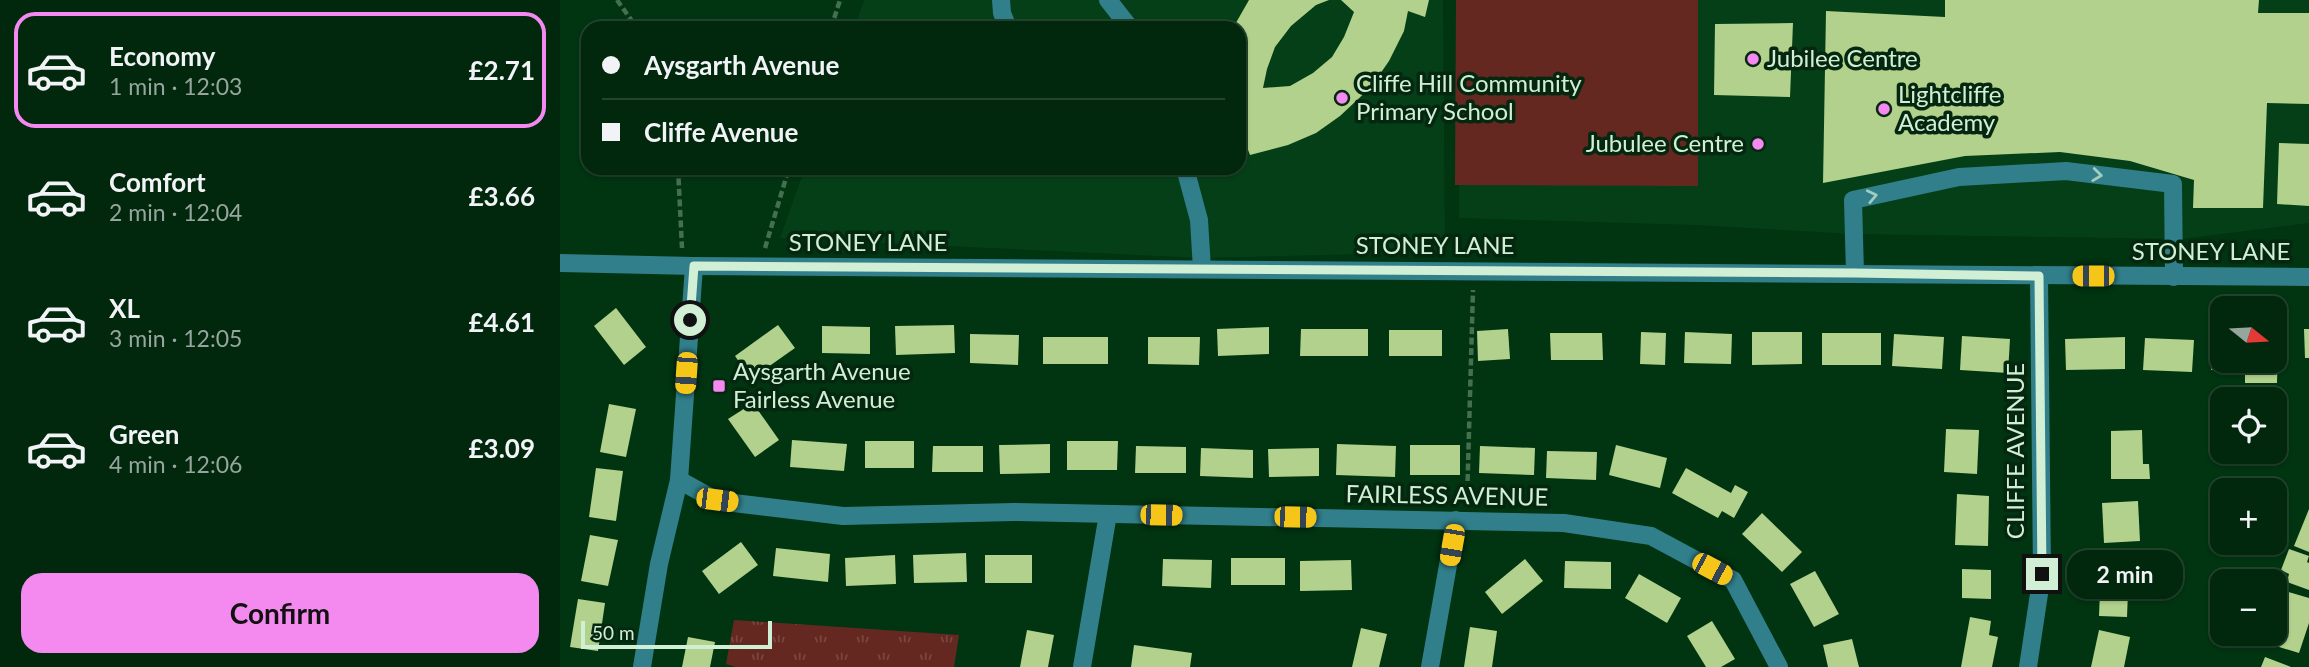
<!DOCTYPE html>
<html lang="en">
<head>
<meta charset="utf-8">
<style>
  :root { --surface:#01270d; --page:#0f331b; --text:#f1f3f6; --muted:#96a59d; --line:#23442e; --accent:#f489f0 }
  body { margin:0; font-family:Lato,sans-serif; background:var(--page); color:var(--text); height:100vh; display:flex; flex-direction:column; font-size:26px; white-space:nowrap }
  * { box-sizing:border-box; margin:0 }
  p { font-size:23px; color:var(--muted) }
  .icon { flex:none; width:38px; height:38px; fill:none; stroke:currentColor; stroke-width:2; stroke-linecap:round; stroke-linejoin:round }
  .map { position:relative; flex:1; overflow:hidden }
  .details { display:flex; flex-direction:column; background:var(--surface); width:560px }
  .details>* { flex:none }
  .guide { position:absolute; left:21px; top:21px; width:665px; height:154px; border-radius:21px; box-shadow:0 2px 5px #0004,0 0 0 2px var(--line); display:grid; align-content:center; height:154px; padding:0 21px; background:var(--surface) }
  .needle { width:46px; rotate:108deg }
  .fabs { position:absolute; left:1650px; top:296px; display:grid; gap:14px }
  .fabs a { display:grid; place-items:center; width:77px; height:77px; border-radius:14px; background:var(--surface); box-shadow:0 2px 5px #0004,0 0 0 2px var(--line); font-size:35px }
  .scale { position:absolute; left:21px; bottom:18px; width:191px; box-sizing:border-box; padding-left:7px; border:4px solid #d0efd4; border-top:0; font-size:19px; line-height:24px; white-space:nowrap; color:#d0efd4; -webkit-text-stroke:5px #06270f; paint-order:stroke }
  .end { position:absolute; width:32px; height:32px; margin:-16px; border:9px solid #d0efd4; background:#111; box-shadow:0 0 0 4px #111 }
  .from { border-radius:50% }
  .bubble { position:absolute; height:49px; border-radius:21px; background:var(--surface); box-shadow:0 2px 5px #0004,0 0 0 2px var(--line); font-size:23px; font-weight:700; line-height:49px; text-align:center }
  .car { position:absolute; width:21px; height:42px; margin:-21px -10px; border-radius:9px; box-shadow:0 0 5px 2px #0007; background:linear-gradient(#f5c518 24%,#345 0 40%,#f5c518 0 76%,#345 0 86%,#f5c518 0) }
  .guide b { display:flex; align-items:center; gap:24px; height:66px; font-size:26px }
  .guide b+b { border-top:2px solid var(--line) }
  .guide i { width:18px; height:18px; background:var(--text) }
  ul { padding:12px 0 0; list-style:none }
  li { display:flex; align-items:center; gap:21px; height:116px; margin:0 14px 10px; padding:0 7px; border:4px solid transparent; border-radius:21px }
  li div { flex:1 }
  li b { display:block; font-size:26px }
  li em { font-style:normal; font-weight:700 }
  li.selected { border-color:var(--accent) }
  li>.icon { width:63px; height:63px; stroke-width:1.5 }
  .action { display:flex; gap:14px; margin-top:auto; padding:14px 21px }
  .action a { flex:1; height:80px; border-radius:21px; background:var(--accent); color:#111; font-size:28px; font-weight:700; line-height:80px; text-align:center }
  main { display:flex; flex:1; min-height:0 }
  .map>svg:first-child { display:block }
  .built { fill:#053f18 }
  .grass { fill:url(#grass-tufts) }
  .pitch { fill:#642821 }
  .building { fill:#b1d18c }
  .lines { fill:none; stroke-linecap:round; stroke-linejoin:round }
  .path { stroke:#447050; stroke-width:4.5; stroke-dasharray:7 3.5; stroke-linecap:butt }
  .minor { stroke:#317f8b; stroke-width:18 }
  .oneway { stroke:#a0cdbe }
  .route { stroke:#d0efd4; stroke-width:9 }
  .poi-dot { fill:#f489f0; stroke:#06270f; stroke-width:2.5 }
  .labels { text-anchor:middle; stroke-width:7; stroke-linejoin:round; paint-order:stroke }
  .poi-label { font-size:24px; fill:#d0efd4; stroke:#06270f; text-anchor:start }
  .street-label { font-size:24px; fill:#d0efd4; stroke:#06270f }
</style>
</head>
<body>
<main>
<section class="details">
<ul>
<li class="selected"><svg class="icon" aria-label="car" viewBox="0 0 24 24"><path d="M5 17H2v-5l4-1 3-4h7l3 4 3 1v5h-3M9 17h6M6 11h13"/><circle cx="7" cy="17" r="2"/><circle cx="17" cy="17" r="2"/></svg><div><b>Economy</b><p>1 min · 12:03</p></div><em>£2.71</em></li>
<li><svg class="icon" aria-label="car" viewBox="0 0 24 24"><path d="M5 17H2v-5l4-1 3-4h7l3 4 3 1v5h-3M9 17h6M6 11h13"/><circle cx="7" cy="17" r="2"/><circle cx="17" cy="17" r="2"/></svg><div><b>Comfort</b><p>2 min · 12:04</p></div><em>£3.66</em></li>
<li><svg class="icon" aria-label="car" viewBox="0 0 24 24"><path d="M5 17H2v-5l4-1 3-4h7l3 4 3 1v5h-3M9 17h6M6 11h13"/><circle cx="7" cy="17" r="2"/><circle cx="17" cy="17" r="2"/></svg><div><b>XL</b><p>3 min · 12:05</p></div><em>£4.61</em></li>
<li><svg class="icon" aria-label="car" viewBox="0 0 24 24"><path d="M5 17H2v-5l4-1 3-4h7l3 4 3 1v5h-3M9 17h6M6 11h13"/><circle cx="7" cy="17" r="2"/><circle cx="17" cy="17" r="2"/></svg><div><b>Green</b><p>4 min · 12:06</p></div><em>£3.09</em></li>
</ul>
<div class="action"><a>Confirm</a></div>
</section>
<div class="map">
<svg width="1749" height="667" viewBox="0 0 1749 667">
  <defs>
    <pattern id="grass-tufts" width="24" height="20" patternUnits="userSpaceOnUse" patternTransform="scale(1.75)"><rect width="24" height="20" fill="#642821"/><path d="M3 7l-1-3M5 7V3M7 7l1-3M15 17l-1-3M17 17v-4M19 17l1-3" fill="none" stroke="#794840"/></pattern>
  </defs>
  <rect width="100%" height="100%" fill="#013411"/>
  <g class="built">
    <polygon points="304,0 883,0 885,252 642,258 220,238 245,168 679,168 679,28 294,28"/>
    <polygon points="900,0 1749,0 1749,223 1622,239 1294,234 1135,225 899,218"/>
  </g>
  <polygon class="grass" points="174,620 399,635 394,667 176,667 166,664"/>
  <polygon class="pitch" points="896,0 1138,0 1138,186 895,185"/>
  <g class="building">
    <polygon points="689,0 769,0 756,5 731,26 715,47 707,69 703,88 730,86 753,73 772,57 784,37 794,12 781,0 869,0 865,17 848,11 844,31 829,61 811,87 780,116 756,133 728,145 690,155 683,137 679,137 679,28 673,28"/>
    <polygon points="1385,0 1699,0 1698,13 1749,13 1749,104 1707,103 1703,208 1633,208 1634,180 1570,161 1500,152 1405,156 1263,183 1266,11 1385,17"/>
    <polygon points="1233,23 1230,97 1154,95 1155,24"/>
    <polygon points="1719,143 1749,144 1749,206 1717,204"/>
    <polygon points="56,308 86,347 64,365 34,326"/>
    <polygon points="218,325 235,348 191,379 175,356"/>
    <polygon points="394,325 395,353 336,355 335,326"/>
    <polygon points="262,326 310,327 310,354 262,353"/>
    <polygon points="709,327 709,354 658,356 657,329"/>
    <polygon points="741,329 808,329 808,356 740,356"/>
    <polygon points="948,329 950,359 918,361 917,331"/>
    <polygon points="1744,329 1749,329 1749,358 1745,358"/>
    <rect x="829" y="330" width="53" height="26"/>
    <polygon points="1081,332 1106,333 1105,365 1080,364"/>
    <polygon points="1125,332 1172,334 1171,364 1124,363"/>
    <polygon points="1192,332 1242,332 1242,364 1192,365"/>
    <polygon points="990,333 1042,333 1043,360 991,360"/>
    <rect x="1262" y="333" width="59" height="32"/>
    <polygon points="410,334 459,335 458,365 410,363"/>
    <polygon points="1334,334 1384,337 1382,369 1332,366"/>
    <polygon points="1402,336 1450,339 1448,373 1400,370"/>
    <rect x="483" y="337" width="65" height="27"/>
    <polygon points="588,337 640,337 639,365 588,364"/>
    <polygon points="1565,337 1565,369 1506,370 1505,339"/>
    <polygon points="1585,338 1634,340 1632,372 1583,370"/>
    <polygon points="1651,340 1662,340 1662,360 1715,360 1715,340 1718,340 1717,383 1685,383 1685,371 1651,370"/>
    <polygon points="193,403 219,440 195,457 168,419"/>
    <polygon points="49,404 76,409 66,457 40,452"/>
    <polygon points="1386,429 1419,430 1417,474 1384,472"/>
    <polygon points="1582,430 1583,464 1589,464 1590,479 1551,479 1551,431"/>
    <polygon points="232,440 287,444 284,471 230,467"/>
    <rect x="305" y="441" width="49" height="27"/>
    <polygon points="507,441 558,441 557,470 507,470"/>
    <polygon points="490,444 490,473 440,474 439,445"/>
    <polygon points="777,444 836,446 835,477 776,475"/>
    <rect x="850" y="445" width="50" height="30"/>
    <polygon points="1056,445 1107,458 1100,488 1049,475"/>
    <polygon points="373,446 423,446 423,472 372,472"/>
    <polygon points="576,446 626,447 626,473 575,473"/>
    <polygon points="920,446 975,448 974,475 919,473"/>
    <polygon points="641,448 693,450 693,478 640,476"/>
    <polygon points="759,448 759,476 709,477 708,449"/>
    <polygon points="987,451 1037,452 1036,480 986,478"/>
    <polygon points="36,468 63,471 56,521 29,517"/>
    <polygon points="1126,468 1171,493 1175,485 1188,492 1174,518 1162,511 1158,518 1112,493"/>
    <polygon points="1397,494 1429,496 1428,546 1395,545"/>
    <polygon points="1578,501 1580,541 1544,543 1542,503"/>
    <polygon points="1749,509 1749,552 1734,546"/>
    <polygon points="1202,513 1242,552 1222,572 1182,534"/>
    <polygon points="30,535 58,540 48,586 21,581"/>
    <polygon points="181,542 198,565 159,594 142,571"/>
    <polygon points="216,548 270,554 268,582 213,576"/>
    <polygon points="1729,549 1749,556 1747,562 1749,563 1749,590 1727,582 1729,574 1721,570"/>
    <polygon points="406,553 407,582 354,583 353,555"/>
    <polygon points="335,555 336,584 286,586 285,558"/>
    <rect x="425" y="555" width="47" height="28"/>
    <rect x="671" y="558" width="54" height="27"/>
    <polygon points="603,559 652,560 651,588 602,586"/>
    <polygon points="965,559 983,581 942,614 925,592"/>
    <polygon points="791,560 792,590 740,591 740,561"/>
    <polygon points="1005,561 1051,562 1051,589 1004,588"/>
    <polygon points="1541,566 1569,567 1567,617 1539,616"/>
    <polygon points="1402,569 1431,570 1431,599 1402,598"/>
    <polygon points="1255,571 1279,614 1254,627 1230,584"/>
    <polygon points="1079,574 1121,598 1107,623 1065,598"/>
    <polygon points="1722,590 1749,598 1749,623 1739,653 1706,643 1709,634 1715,634 1715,613"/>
    <polygon points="18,599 45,603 38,651 10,647"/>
    <polygon points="1410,617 1431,621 1429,635 1438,637 1432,667 1401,667"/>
    <polygon points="1152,621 1175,659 1161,667 1146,667 1127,636"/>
    <polygon points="910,627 937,631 932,667 904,667"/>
    <polygon points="801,628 827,634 819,667 792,667"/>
    <polygon points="467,630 494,635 488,667 460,667"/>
    <polygon points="1539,630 1570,637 1564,667 1531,667"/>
    <polygon points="128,637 155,642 150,667 122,667"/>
    <polygon points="1292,639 1299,667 1268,667 1263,645"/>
    <polygon points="574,645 632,653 630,667 571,667"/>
    <polygon points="1705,657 1731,667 1701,667"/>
  </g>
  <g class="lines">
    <g class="path">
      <polyline points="57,0 77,28"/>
      <polyline points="271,28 280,0"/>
      <polyline points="118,168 122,248"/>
      <polyline points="205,248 229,168"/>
      <polyline points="907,502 913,290"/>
    </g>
    <g class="minor">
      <polyline points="441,0 442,13 448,28"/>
      <polyline points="548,0 570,28"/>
      <polyline points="625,168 639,220 642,269"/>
      <polyline points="0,263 134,266 1749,277"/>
      <polyline points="1295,273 1293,200 1399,177 1506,171 1613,184 1614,277"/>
      <polyline points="119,480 157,501 283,516 454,512 1004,523 1091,536 1173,580 1219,667"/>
      <polyline points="82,667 99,564 119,480 134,266"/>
      <polyline points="522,667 548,514"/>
      <polyline points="870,667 896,520"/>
      <polyline points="1468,667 1482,574 1479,276"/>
    </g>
  </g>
  <defs><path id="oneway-chevron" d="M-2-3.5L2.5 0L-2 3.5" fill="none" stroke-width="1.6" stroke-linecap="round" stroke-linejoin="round" transform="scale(1.75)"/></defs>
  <g class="oneway">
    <use href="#oneway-chevron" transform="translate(1537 175) rotate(7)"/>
    <use href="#oneway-chevron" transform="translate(1312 196) rotate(-12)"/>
  </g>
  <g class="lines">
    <polyline class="route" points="130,320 134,266 1295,273 1479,276 1482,574"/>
  </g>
  <g class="poi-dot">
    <circle cx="1193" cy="59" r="7"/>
    <circle cx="782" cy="98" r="7"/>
    <circle cx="1324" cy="109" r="7"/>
    <circle cx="1198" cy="144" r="7"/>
    <rect x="152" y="379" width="14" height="14" rx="3.5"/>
  </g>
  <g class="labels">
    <g class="poi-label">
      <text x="1207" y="67">Jubilee Centre</text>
      <text x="796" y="92">Cliffe Hill Community<tspan x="796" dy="28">Primary School</tspan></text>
      <text x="1338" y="103">Lightcliffe<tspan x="1338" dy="28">Academy</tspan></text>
      <text x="1184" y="152" text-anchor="end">Jubulee Centre</text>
      <text x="173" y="380">Aysgarth Avenue<tspan x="173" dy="28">Fairless Avenue</tspan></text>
    </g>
    <g class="street-label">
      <text x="308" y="251">STONEY LANE</text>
      <text x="875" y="254">STONEY LANE</text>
      <text x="1651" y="260">STONEY LANE</text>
      <text transform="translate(1456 451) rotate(-90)" y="8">CLIFFE AVENUE</text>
      <text transform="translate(887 496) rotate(1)" y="8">FAIRLESS AVENUE</text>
    </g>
  </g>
</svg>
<div class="fabs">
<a><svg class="needle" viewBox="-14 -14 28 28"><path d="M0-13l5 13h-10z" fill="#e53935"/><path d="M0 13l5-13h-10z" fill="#96a59d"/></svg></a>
<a><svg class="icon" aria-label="locate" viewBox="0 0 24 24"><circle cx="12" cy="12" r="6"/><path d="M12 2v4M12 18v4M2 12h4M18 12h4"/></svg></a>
<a>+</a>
<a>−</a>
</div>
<div class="scale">50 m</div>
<i class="end from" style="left:130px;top:320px"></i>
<i class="end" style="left:1482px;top:574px"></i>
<div class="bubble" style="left:1507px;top:550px;width:116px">2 min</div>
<i class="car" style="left:1533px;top:276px;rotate:270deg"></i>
<i class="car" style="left:126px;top:373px;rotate:184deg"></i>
<i class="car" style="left:157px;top:500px;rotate:97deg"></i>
<i class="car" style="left:601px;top:515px;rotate:91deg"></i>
<i class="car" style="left:735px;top:517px;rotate:91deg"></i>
<i class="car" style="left:892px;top:545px;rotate:190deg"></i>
<i class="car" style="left:1152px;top:569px;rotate:118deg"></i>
<div class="guide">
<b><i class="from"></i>Aysgarth Avenue</b>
<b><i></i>Cliffe Avenue</b>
</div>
</div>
</main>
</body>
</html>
